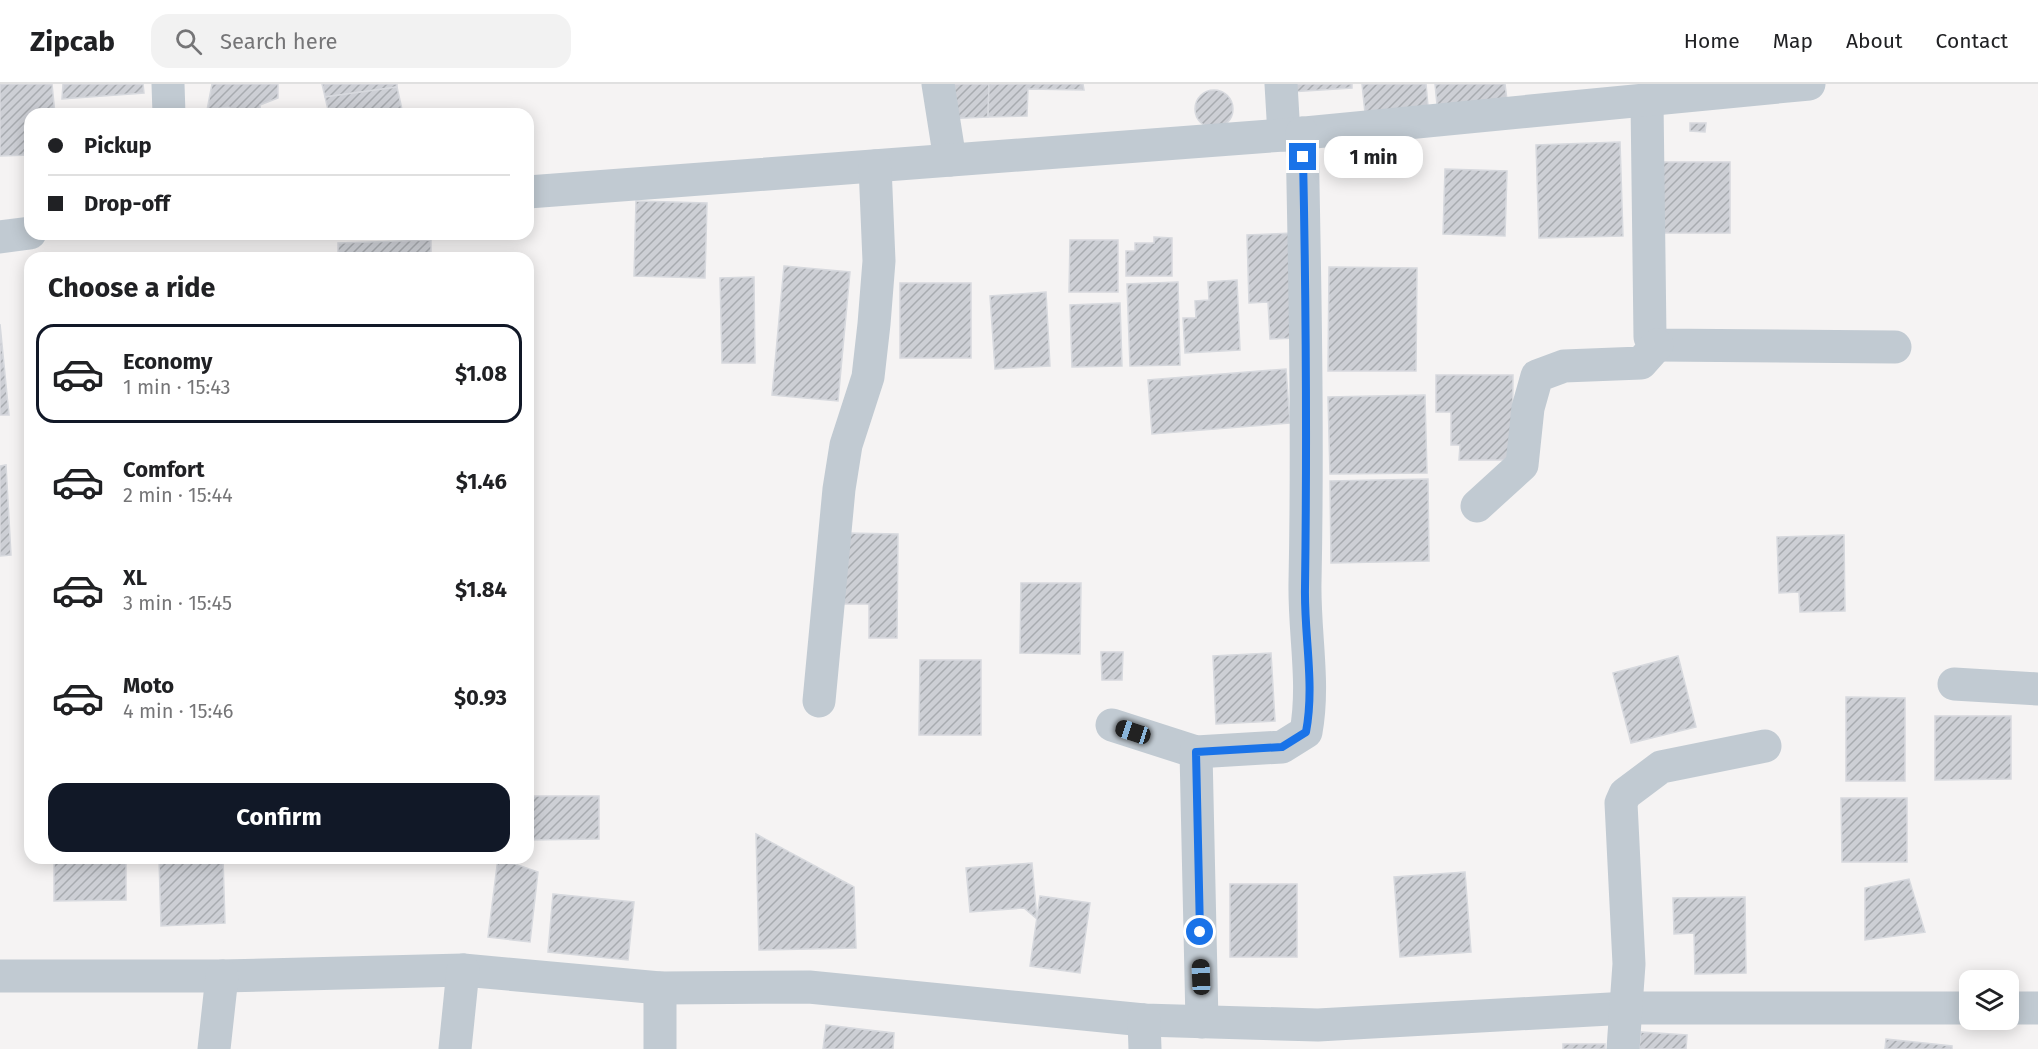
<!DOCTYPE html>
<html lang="en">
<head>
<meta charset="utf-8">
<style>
  :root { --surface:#fff; --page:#f2f2f2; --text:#202124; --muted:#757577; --line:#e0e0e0; --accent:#111827 }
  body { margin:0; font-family:"Fira Sans",sans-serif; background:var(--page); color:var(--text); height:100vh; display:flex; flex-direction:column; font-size:22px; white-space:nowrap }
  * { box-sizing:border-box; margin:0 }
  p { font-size:20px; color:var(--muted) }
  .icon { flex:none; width:33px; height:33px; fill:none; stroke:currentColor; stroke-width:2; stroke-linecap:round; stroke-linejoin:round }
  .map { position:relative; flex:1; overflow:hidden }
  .side { position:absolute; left:24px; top:168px; width:510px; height:612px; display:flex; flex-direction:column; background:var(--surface); border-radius:18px; box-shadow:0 3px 15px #0003 }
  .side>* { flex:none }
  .top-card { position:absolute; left:24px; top:24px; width:510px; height:132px; border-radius:18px; box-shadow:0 3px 15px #0003; display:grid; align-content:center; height:132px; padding:0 24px; background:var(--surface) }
  .buttons { position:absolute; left:1959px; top:886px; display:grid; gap:12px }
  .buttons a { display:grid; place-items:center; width:60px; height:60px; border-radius:12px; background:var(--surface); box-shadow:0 3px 15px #0003; font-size:30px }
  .end { position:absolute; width:27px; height:27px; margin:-14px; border:8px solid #1a73e8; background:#fff; box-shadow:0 0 0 3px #fff }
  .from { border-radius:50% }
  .bubble { position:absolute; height:42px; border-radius:18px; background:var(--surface); box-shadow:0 3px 15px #0003; font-size:20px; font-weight:700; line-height:42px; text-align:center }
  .car { position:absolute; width:18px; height:36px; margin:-18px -9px; border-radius:8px; box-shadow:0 0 4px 2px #0007; background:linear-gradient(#222 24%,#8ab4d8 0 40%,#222 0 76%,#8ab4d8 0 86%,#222 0) }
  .top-card b { display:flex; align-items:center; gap:21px; height:57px; font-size:22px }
  .top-card b+b { border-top:2px solid var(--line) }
  .top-card i { width:15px; height:15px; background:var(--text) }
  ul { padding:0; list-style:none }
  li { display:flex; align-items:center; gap:18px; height:99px; margin:0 12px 9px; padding:0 12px; border:3px solid transparent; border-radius:18px }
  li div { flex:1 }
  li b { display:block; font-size:22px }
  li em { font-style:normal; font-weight:700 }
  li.active { border-color:var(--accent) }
  li>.icon { width:54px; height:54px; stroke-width:1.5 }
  h2 { padding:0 24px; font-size:27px; line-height:72px }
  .cta { display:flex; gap:12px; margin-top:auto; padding:12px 24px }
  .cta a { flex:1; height:69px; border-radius:18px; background:var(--accent); color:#fff; font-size:24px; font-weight:700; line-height:69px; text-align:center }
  header { display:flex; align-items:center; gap:36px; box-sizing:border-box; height:84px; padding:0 30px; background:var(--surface); border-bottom:2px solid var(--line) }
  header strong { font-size:28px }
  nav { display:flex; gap:33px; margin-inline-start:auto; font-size:21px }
  .search { width:420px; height:54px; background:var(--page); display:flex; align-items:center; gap:15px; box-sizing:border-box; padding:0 21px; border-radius:18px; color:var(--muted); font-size:22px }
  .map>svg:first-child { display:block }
  .building { fill:url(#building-hatch); stroke:#d7d9de; stroke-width:1.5 }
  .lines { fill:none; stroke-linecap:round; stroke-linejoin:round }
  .minor { stroke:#c1cad2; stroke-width:33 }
  .route { stroke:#1a73e8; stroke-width:8 }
</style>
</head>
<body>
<header>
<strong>Zipcab</strong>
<div class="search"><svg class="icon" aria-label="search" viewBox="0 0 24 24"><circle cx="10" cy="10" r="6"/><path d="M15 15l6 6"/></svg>Search here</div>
<nav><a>Home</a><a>Map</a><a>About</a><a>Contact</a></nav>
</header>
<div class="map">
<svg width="2038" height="965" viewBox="0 0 2038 965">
  <defs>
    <pattern id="building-hatch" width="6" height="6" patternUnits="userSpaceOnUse" patternTransform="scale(1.5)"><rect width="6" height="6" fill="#cdcfd5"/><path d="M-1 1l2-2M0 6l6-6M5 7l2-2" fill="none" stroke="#a8abb0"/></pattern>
  </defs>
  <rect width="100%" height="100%" fill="#f5f3f3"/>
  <g class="building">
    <polygon points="0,0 52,0 55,30 30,30 30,71 0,72"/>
    <polygon points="63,0 143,0 144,9 62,15"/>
    <polygon points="212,0 278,0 278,14 260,21 261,30 230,30 229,23 207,26"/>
    <polygon points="322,0 397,0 397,3 325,13"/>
    <polygon points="944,0 989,0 988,33 944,35"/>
    <polygon points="989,0 1083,0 1084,6 1028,5 1027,32 988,33"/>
    <polygon points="1289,0 1352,0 1352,4 1290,8"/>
    <polygon points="1362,0 1426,0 1428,22 1365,29"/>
    <polygon points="1435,0 1505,0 1508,24 1438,31"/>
    <polygon points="397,3 403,30 329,30 325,13"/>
    <circle cx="1214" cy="25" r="19"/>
    <polygon points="1690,39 1706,39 1705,48 1690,47"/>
    <polygon points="1620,58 1623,152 1539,154 1536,61"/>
    <rect x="1660" y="78" width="70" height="71"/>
    <polygon points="1445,85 1507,87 1505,152 1443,150"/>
    <polygon points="636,117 707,119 705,194 634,192"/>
    <polygon points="1294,149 1298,254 1270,255 1268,218 1249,219 1247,151"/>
    <polygon points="1154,153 1172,154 1172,192 1126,192 1126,167 1135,167 1135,159 1154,159"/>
    <polygon points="431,156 431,174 338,174 338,159"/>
    <polygon points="1070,156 1118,156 1118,208 1069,208"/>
    <polygon points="784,182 850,188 838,317 772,311"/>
    <polygon points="1329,183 1417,184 1416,287 1328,287"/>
    <polygon points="754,193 755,279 722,279 720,194"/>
    <polygon points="1237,196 1240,266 1185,269 1183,234 1196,234 1195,217 1209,216 1208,198"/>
    <polygon points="1178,198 1180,281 1130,282 1127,200"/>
    <rect x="900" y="199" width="71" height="75"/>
    <polygon points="1046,208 1050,282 995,285 990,212"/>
    <polygon points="1120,219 1122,282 1072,283 1070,221"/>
    <polygon points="0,240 9,331 0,331"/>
    <polygon points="1286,285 1290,339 1152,350 1148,296"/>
    <polygon points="1436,291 1513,291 1512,376 1459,376 1460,361 1451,361 1451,328 1436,328"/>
    <polygon points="1425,311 1427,389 1330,390 1328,313"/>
    <polygon points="6,381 11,471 0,472 0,382"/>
    <polygon points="1428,395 1429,477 1331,479 1330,397"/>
    <polygon points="845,449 898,450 897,554 869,554 869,520 844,520"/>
    <polygon points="1844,451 1845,527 1800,528 1799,508 1779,509 1777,453"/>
    <polygon points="1021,499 1081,499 1080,570 1020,569"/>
    <polygon points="1101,568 1123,568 1122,596 1102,596"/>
    <polygon points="1271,569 1275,637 1216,640 1213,572"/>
    <polygon points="1678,572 1696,643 1631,659 1613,589"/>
    <polygon points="920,576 981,576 981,651 919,651"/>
    <polygon points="1846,613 1905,614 1905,697 1846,697"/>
    <polygon points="1935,632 2011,632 2011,695 1935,696"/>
    <polygon points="528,712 599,712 599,755 528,756"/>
    <polygon points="1841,714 1907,714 1907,778 1842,778"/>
    <polygon points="756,750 854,803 856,864 759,866"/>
    <polygon points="54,774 126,774 126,816 54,817"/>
    <polygon points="159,774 223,774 225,839 161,842"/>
    <polygon points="498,774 538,788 530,858 488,853"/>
    <polygon points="1032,779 1037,835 1024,824 970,828 966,784"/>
    <polygon points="1465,788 1471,868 1400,873 1394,793"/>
    <polygon points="1909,795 1925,848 1865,856 1865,804"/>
    <rect x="1230" y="800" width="67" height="73"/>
    <polygon points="553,810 634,818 628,876 548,868"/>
    <polygon points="1040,812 1090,819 1080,889 1030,882"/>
    <polygon points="1745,813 1746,889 1695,890 1694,849 1674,850 1673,814"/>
    <polygon points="826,941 894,949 893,965 823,965"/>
    <polygon points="1641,948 1687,951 1686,965 1639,965"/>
    <polygon points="1886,955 1952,962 1952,965 1885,965"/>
    <rect x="1563" y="960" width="42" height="5"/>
  </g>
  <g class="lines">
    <g class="minor">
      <polyline points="168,0 169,30"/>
      <polyline points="938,0 950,76"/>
      <polyline points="1281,0 1284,51"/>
      <polyline points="1647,17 1650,253 1657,261 1895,263"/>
      <polyline points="528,108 1284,51 1809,0"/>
      <polyline points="0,153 30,149"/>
      <polyline points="1477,422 1522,381 1528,324 1537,292 1564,282 1641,279 1657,261"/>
      <polyline points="1954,600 2038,605"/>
      <polyline points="819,617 839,405 846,361 868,293 874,240 879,177 875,82"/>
      <path d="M1112,641L1196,668L1282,663L1306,648C1315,599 1304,549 1305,499C1308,349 1305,199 1302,49"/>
      <polyline points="1196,668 1202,938"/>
      <polyline points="0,892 222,892 463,886 660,904 809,903 1144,936 1318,941 1628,924 1970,924"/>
      <polyline points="660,904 660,965"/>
      <polyline points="2008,924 2038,924"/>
      <polyline points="1144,936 1145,965"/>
      <polyline points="214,965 222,892"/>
      <polyline points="455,965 463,886"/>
      <polyline points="1623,965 1629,880 1621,719 1625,710 1661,683 1765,662"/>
    </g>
  </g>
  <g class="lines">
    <path class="route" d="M1200,848L1196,668L1282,663L1306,648C1315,600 1304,552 1305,504C1307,360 1306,217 1303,73"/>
  </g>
</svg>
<div class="buttons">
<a><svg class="icon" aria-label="layers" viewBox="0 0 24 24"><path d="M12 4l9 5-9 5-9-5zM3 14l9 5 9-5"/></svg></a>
</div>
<i class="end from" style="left:1200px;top:848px"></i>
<i class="end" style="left:1303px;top:73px"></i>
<div class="bubble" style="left:1324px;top:52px;width:99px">1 min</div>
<i class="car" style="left:1133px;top:648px;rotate:288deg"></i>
<i class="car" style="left:1201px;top:893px;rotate:358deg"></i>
<div class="top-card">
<b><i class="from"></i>Pickup</b>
<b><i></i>Drop-off</b>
</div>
<section class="side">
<h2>Choose a ride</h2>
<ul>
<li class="active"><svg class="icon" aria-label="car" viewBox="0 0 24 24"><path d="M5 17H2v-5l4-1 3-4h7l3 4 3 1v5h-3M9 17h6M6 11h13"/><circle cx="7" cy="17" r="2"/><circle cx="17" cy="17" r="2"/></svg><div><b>Economy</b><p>1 min · 15:43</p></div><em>$1.08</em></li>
<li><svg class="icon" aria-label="car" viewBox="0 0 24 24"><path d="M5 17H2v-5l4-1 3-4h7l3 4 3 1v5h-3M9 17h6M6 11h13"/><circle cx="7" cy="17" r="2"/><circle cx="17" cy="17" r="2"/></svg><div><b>Comfort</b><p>2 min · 15:44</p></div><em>$1.46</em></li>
<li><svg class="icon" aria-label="car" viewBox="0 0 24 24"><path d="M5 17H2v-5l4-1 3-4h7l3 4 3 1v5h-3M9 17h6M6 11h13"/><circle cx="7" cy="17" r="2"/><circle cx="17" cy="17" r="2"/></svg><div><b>XL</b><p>3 min · 15:45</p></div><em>$1.84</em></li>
<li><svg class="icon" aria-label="car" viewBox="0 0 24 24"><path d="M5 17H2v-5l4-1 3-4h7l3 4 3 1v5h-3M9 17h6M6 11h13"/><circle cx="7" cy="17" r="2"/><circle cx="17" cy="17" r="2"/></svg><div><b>Moto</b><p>4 min · 15:46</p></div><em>$0.93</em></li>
</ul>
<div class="cta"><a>Confirm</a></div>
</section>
</div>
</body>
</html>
